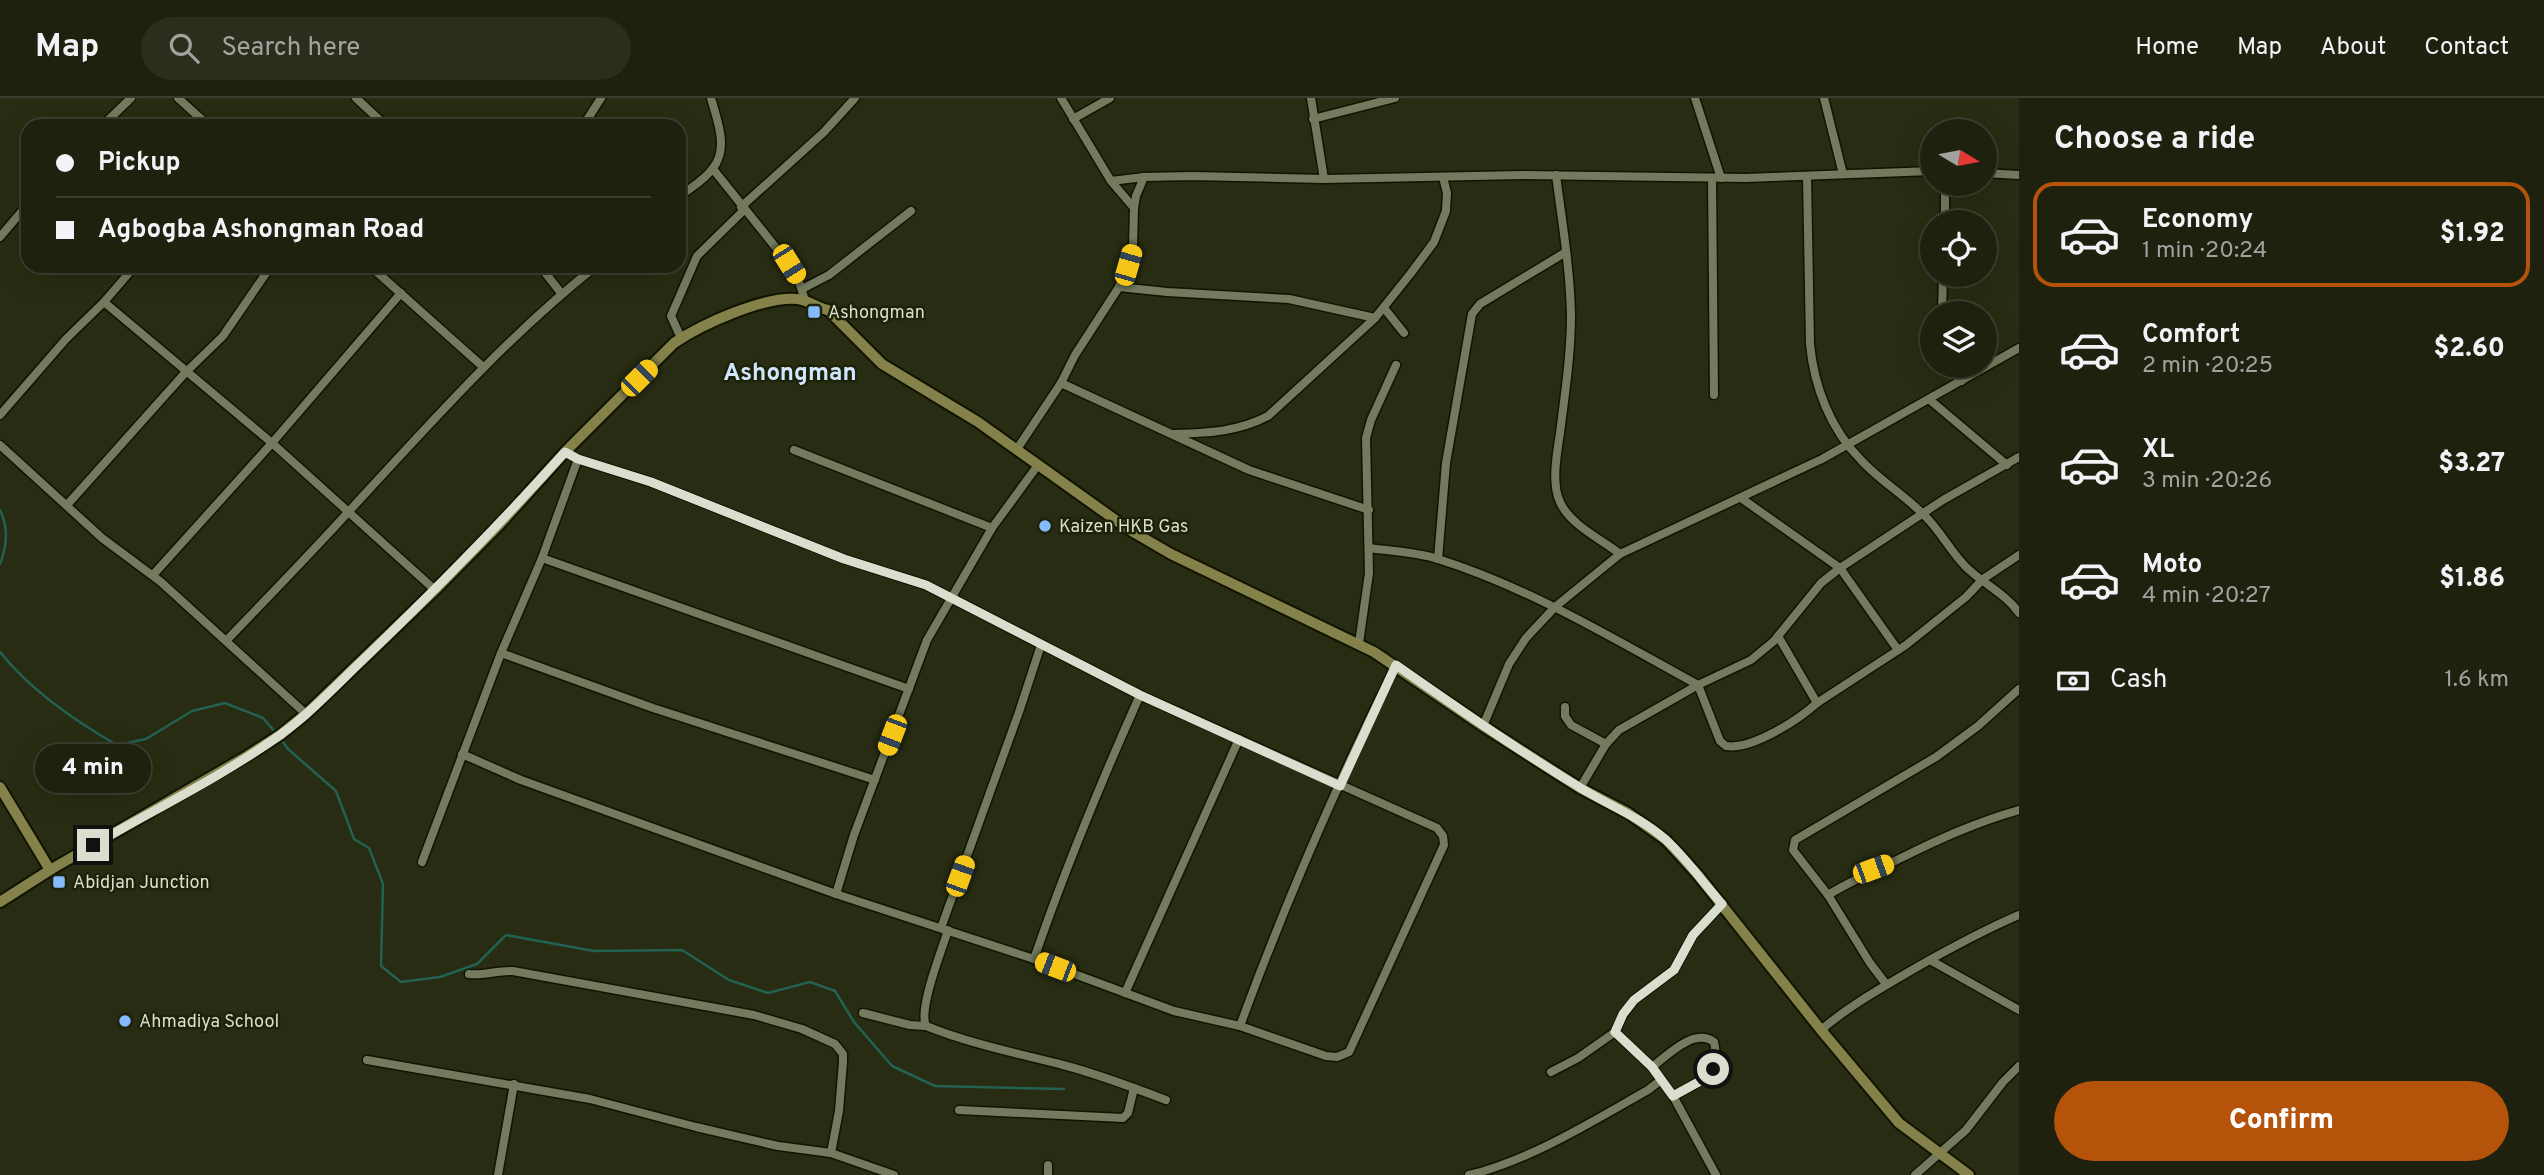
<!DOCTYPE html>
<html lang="en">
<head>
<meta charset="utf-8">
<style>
  :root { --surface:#1d210e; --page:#2a2e1c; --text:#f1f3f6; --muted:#a0a39e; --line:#3b3e2e; --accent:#b45309 }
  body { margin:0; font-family:Overpass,sans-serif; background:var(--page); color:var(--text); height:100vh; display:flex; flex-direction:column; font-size:26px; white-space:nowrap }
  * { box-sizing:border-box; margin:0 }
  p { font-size:23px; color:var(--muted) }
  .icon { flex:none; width:38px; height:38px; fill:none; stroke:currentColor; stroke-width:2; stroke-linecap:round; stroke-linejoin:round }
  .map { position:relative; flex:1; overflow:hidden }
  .side { display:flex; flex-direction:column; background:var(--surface); width:525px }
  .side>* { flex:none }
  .banner { position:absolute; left:21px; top:21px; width:665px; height:154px; border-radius:21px; box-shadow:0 7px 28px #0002,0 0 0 2px var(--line); display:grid; align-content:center; height:154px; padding:0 35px; background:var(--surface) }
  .needle { width:46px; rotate:100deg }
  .fabs { position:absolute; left:1920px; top:21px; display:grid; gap:14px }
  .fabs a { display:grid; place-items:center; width:77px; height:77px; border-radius:50%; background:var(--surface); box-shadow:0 7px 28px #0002,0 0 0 2px var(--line); font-size:35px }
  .end { position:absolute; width:32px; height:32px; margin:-16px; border:9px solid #dadece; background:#111; box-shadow:0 0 0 4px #111 }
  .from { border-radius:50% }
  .bubble { position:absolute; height:49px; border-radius:24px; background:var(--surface); box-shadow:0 7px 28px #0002,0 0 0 2px var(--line); font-size:23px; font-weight:800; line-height:49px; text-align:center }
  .car { position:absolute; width:21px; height:42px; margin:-21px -10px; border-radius:9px; box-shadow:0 0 5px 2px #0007; background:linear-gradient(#f5c518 24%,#345 0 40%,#f5c518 0 76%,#345 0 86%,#f5c518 0) }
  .banner b { display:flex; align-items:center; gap:24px; height:66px; font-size:26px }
  .banner b+b { border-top:2px solid var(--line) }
  .banner i { width:18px; height:18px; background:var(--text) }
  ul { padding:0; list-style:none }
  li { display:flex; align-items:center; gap:21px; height:105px; margin:0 14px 10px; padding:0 21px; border:4px solid transparent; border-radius:21px }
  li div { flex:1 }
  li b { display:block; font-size:26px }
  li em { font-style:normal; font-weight:800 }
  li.current { border-color:var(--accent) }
  li>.icon { width:63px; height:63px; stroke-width:1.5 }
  h2 { padding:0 35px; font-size:32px; line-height:84px }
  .pay { display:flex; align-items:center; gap:18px; height:77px; padding:0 35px; font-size:26px }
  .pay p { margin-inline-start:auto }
  .primary-button { display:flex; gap:14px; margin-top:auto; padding:14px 35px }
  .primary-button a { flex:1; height:80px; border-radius:42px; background:var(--accent); color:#fff; font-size:28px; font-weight:800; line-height:80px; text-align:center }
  header { display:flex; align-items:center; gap:42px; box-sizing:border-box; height:98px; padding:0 35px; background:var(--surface); border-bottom:2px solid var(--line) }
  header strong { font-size:33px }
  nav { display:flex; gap:38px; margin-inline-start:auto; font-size:24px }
  .search { width:490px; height:63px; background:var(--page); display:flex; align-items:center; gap:18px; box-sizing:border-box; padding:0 24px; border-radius:38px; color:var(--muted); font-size:26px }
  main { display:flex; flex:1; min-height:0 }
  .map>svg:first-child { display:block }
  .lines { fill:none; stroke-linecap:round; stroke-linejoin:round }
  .stream { stroke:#236151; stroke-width:2.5 }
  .street-casing { stroke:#101400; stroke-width:11 }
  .secondary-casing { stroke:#101400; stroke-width:14 }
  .street { stroke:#737a5d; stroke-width:8 }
  .secondary { stroke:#85814a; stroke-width:10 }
  .route { stroke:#dadece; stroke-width:9 }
  .poi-dot { fill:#86bbfb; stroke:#1d2309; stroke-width:2.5 }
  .labels { text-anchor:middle; stroke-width:5; stroke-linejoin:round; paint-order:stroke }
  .poi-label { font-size:18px; fill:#dadece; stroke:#1d2309; text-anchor:start }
  .district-label { font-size:24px; font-weight:bold; fill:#d2e6ff; stroke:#1d2309 }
</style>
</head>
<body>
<header>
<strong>Map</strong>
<div class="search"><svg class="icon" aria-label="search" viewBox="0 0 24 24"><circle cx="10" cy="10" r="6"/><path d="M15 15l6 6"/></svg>Search here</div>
<nav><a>Home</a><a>Map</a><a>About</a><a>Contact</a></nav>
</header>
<main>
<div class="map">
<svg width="2019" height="1077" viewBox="0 0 2019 1077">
  <rect width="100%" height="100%" fill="#272c12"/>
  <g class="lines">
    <g class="stream">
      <path d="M0,412C9,430 7,448 0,466"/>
      <path d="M0,554C31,593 75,623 117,647L146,641L192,613L225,605L263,620L276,635"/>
      <polyline points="280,640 288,651 336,693 354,741 369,750 383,786 381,868 401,884 440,879 477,866 506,837 594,853 682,852 729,882 768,895 810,884 835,893 854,924 892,968 935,988 1064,991"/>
    </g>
    <defs>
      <g id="street">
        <polyline points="178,0 209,28"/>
        <polyline points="356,0 386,28"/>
        <polyline points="1061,0 1111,83 1144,79 1192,78 1324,81 1523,77 1745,80 1932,73"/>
        <polyline points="1311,0 1324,81"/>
        <polyline points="1695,0 1721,80"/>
        <polyline points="1824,0 1843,76"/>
        <polyline points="1073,21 1110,0"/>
        <polyline points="1313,21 1395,0"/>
        <polyline points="102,28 131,0"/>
        <polyline points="583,28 601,0"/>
        <polyline points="713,71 789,166 797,178 805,202"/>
        <polyline points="1984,75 2019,77"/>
        <path d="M1556,77C1562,123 1570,170 1571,217C1571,256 1565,295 1560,335C1557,355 1551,385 1560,404C1570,427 1601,441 1620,456"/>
        <path d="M1807,78L1810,246C1814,288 1830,331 1861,362C1880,383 1906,398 1926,419C1941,434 1951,454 1966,469C1982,485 2006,496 2019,515"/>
        <polyline points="1712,80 1714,297"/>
        <polyline points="1111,83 1134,110"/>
        <polyline points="1945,86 1945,124"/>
        <path d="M679,99C690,90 705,82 713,70C729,50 717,22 711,0"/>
        <polyline points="741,109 824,34 855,0"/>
        <polyline points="0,139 28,106"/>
        <polyline points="370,168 482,268"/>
        <polyline points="540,168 561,195"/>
        <polyline points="1119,189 1167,194 1289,201 1375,220"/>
        <polyline points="802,191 829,177 911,113"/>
        <polyline points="104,204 272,345 435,492"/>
        <polyline points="1384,210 1404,235"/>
        <polyline points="1942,215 1943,177"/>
        <polyline points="681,240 671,218 697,158 744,112"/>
        <polyline points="1952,268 1962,283"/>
        <polyline points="1061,285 1249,372 1369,412"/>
        <polyline points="1930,302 2007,367"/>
        <polyline points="0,317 66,241 104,204 135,168"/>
        <path d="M1174,336C1208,335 1237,334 1268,318L1375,220L1411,175L1434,144L1446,113L1447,95L1443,79"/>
        <polyline points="0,347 102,440 161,484 306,616"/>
        <polyline points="1017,351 1061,285 1075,257 1119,189 1133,149 1134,110 1136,98 1144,79"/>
        <polyline points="794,352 992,430"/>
        <polyline points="1741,400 1840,470 1898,552"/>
        <polyline points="67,407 185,275 223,238 271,168"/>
        <path d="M1369,450C1392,453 1416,454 1438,461C1530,490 1614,541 1698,587L1720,643L1726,648C1752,652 1798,622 1817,605L1778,538"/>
        <polyline points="542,460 909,591"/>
        <polyline points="1438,461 1446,365 1472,216 1480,206 1566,154"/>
        <polyline points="153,477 272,345 401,195"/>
        <path d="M227,542C272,495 318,448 362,399C438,317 508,238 596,168"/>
        <polyline points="1359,545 1369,475 1366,340 1371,322 1396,267"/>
        <polyline points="501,555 653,610 875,682"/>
        <polyline points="1817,605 1906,547 1966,499 1983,481 2019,457"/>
        <polyline points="1565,609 1565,618 1571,627 1606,646"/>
        <polyline points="1483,628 1509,566 1526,540 1555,509 1620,456 1822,361 2019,250"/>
        <polyline points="462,656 521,682 836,796 1034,861 1174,913 1240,928 1326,958 1337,959 1349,954 1444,747 1443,738 1437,730 1140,597 926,487 844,461 651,384 578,361 565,354"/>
        <polyline points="1580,690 1606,646 1619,632 1698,587 1751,562 1774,543 1821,485 1840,470 1943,402 2019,359"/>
        <polyline points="422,764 501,555 542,460 578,361"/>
        <polyline points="836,796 854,737 927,542 992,430 1038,367"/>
        <polyline points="1828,797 1793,752 1795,742 1936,659 1978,628 2019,591"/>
        <polyline points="941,830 1019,614 1041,547"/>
        <path d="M948,832C942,852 918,911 926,928C971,946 1016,955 1063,967C1098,976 1132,989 1166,1002"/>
        <path d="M1034,861C1065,771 1101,684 1140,597"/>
        <polyline points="1930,862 2019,912"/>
        <path d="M469,876C482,878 498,872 513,873L754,917L802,931L835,946L843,956V964L839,1013L831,1055"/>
        <path d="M1886,886L1870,865L1828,797C1851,783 1873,773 1897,762C1937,742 1976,724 2019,712"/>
        <polyline points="1125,895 1239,641"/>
        <polyline points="863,915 910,927 926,928"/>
        <path d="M1240,928C1285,805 1338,684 1396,567"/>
        <path d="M1821,932C1849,908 1880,891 1912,872C1947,852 1982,833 2019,817"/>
        <polyline points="1615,934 1652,969 1673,998 1716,1077"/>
        <polyline points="367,962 590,1001 696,1029 778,1048 831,1055 894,1077"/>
        <path d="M1652,969C1667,958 1694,929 1714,944C1722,978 1698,984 1673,998"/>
        <polyline points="1551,974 1578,960 1615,934 1623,917 1634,902 1674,872 1693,837 1722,806"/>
        <polyline points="959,1012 1123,1020 1128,1015 1134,990"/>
        <polyline points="1048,1067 1048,1077"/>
        <polyline points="498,1077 514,986"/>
        <path d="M1469,1077C1531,1062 1593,1023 1648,992L1661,982"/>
        <polyline points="1915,1077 1966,1032 2003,984 2019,968"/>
      </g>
      <g id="secondary">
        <polyline points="0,689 50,772"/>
        <path d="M0,804L50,772L247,658L280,637L306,616L435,492L500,426L565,354L674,245C702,226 764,198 797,201C809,202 817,210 828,212L882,266L978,324L1128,431L1171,456L1374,554L1483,628L1580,690L1628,715L1666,742L1698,777L1821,932L1899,1025L1969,1077"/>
      </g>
    </defs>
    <use href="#street" class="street-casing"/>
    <use href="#secondary" class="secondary-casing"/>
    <use href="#street" class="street"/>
    <use href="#secondary" class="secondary"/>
  </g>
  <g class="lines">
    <path class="route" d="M93,747C155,711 221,679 280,637C312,614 340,583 370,555C437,490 502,424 565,354L578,361L651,384L844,461L926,487L1140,597L1340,688L1396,567C1456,609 1516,651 1579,689C1608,707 1640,719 1666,742C1687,761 1703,785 1722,806L1693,837L1674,872L1634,902L1623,916L1615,934L1652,969L1673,998L1704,981L1713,971"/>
  </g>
  <g class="poi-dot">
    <rect x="807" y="207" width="14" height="14" rx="3.5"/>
    <circle cx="1045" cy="428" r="7"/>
    <rect x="52" y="777" width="14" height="14" rx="3.5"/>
    <circle cx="125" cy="923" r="7"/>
  </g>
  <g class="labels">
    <g class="poi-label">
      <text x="828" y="220">Ashongman</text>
      <text x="1059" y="434">Kaizen HKB Gas</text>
      <text x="73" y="790">Abidjan Junction</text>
      <text x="139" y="929">Ahmadiya School</text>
    </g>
    <g class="district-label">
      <text x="790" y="282">Ashongman</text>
    </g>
  </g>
</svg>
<div class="fabs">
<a><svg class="needle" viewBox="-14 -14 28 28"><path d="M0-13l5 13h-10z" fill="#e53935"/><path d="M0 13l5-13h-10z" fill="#a0a39e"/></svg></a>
<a><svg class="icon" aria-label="locate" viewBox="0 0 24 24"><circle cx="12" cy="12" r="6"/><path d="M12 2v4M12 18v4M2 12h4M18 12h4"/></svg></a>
<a><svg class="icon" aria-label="layers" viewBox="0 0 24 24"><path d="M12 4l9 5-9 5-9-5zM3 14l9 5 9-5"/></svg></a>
</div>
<i class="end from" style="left:1713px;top:971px"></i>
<i class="end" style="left:93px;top:747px"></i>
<div class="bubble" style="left:35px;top:646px;width:116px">4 min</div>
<i class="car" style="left:789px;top:166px;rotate:148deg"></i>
<i class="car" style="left:1128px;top:167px;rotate:16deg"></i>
<i class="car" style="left:639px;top:280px;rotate:45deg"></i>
<i class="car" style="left:892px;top:637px;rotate:201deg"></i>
<i class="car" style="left:1873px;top:771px;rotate:70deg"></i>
<i class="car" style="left:960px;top:778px;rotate:20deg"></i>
<i class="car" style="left:1055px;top:869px;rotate:291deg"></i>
<div class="banner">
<b><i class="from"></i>Pickup</b>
<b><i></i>Agbogba Ashongman Road</b>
</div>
</div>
<section class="side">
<h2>Choose a ride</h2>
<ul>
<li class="current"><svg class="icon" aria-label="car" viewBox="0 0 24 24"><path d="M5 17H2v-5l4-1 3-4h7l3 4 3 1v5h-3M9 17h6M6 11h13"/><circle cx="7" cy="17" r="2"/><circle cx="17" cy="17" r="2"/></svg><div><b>Economy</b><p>1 min · 20:24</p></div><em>$1.92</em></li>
<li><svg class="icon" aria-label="car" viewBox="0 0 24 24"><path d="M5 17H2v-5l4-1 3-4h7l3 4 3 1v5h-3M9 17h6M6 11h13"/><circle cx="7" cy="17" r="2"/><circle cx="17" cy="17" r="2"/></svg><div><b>Comfort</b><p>2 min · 20:25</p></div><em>$2.60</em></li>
<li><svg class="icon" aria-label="car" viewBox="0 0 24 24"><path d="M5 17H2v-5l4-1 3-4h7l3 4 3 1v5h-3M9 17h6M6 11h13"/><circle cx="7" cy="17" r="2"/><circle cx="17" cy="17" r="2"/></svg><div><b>XL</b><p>3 min · 20:26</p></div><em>$3.27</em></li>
<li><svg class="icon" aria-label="car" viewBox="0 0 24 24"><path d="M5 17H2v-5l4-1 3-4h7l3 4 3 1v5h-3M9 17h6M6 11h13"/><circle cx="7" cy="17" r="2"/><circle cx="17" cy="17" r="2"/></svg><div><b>Moto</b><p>4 min · 20:27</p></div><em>$1.86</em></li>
</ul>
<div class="pay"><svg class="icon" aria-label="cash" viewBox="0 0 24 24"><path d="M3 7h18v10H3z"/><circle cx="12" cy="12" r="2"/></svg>Cash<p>1.6 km</p></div>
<div class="primary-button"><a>Confirm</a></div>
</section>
</main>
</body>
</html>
